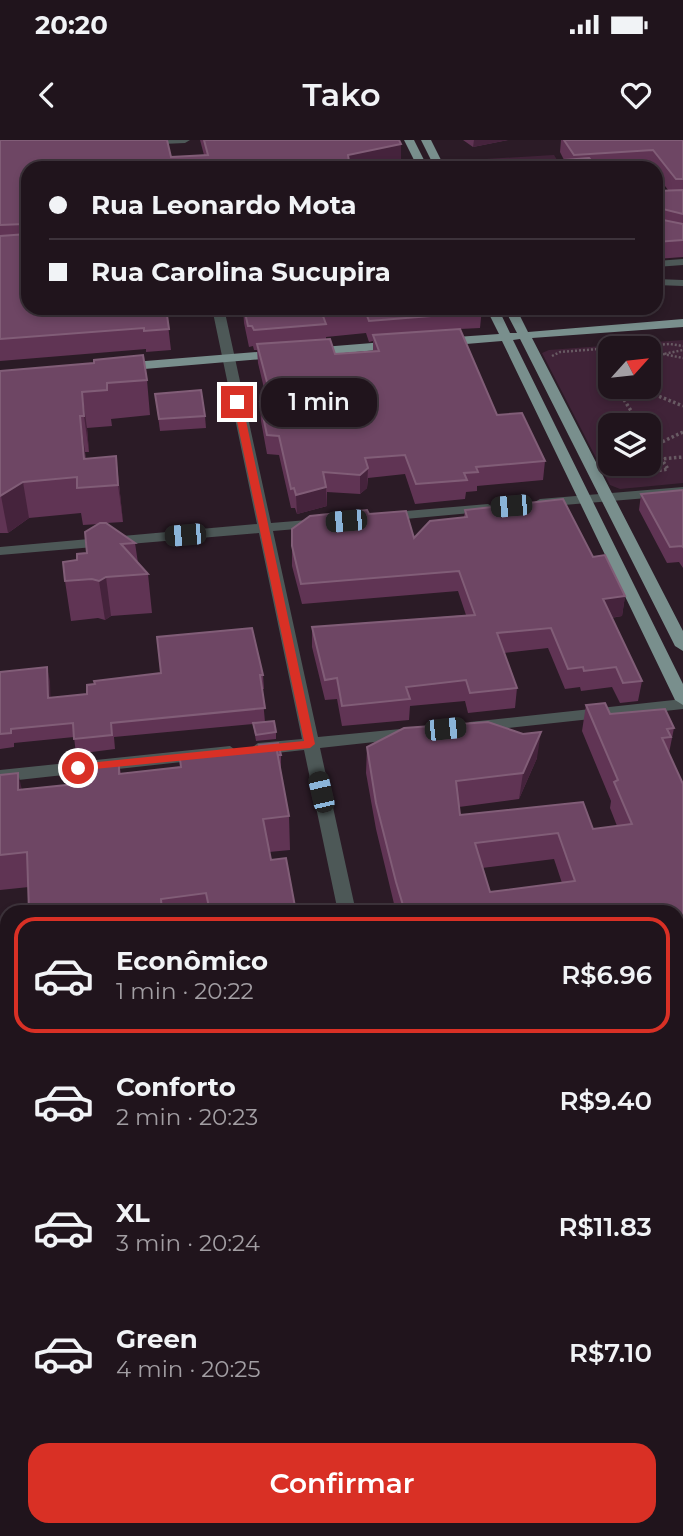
<!DOCTYPE html>
<html lang="pt">
<head>
<meta charset="utf-8">
<style>
  :root { --surface:#20141c; --page:#281d25; --text:#f1f3f6; --muted:#a29ea3; --line:#3d333b; --accent:#d93025 }
  body { margin:0; font-family:Montserrat,sans-serif; background:var(--page); color:var(--text); height:100vh; display:flex; flex-direction:column; font-size:26px; white-space:nowrap }
  * { box-sizing:border-box; margin:0 }
  p { font-size:23px; color:var(--muted) }
  .icon { flex:none; width:38px; height:38px; fill:none; stroke:currentColor; stroke-width:2; stroke-linecap:round; stroke-linejoin:round }
  .map { position:relative; flex:1; overflow:hidden }
  .sheet { position:absolute; left:0px; top:765px; width:684px; height:632px; display:flex; flex-direction:column; background:var(--surface); border-radius:21px 21px 0 0; box-shadow:0 4px 10px #0003,0 0 0 2px var(--line) }
  .sheet>* { flex:none }
  .hud { position:absolute; left:21px; top:21px; width:642px; height:154px; border-radius:21px; box-shadow:0 4px 10px #0003,0 0 0 2px var(--line); display:grid; align-content:center; height:154px; padding:0 28px; background:var(--surface) }
  .needle { width:46px; rotate:63deg }
  .fabs { position:absolute; left:598px; top:196px; display:grid; gap:14px }
  .fabs a { display:grid; place-items:center; width:63px; height:63px; border-radius:14px; background:var(--surface); box-shadow:0 4px 10px #0003,0 0 0 2px var(--line); font-size:35px }
  .end { position:absolute; width:32px; height:32px; margin:-16px; border:9px solid #d93025; background:#fff; box-shadow:0 0 0 4px #fff }
  .from { border-radius:50% }
  .bubble { position:absolute; height:49px; border-radius:21px; background:var(--surface); box-shadow:0 4px 10px #0003,0 0 0 2px var(--line); font-size:23px; font-weight:600; line-height:49px; text-align:center }
  .car { position:absolute; width:21px; height:42px; margin:-21px -10px; border-radius:9px; box-shadow:0 0 5px 2px #0007; background:linear-gradient(#222 24%,#8ab4d8 0 40%,#222 0 76%,#8ab4d8 0 86%,#222 0) }
  .hud b { display:flex; align-items:center; gap:24px; height:66px; font-size:26px }
  .hud b+b { border-top:2px solid var(--line) }
  .hud i { width:18px; height:18px; background:var(--text) }
  ul { padding:12px 0 0; list-style:none }
  li { display:flex; align-items:center; gap:21px; height:116px; margin:0 14px 10px; padding:0 14px; border:4px solid transparent; border-radius:21px }
  li div { flex:1 }
  li b { display:block; font-size:26px }
  li em { font-style:normal; font-weight:600 }
  li.current { border-color:var(--accent) }
  li>.icon { width:63px; height:63px; stroke-width:1.5 }
  .action { display:flex; gap:14px; margin-top:auto; padding:14px 28px }
  .action a { flex:1; height:80px; border-radius:21px; background:var(--accent); color:#fff; font-size:28px; font-weight:600; line-height:80px; text-align:center }
  .status { display:flex; justify-content:space-between; align-items:center; height:49px; padding:0 35px; background:var(--surface); direction:ltr }
  .status svg { height:19px; fill:currentColor }
  header { display:flex; justify-content:space-between; align-items:center; height:91px; padding:0 28px; background:var(--surface); font-size:32px; font-weight:600 }
  .map>svg:first-child { display:block }
  .green { fill:#402338; fill-rule:evenodd }
  .lines { fill:none; stroke-linecap:round; stroke-linejoin:round }
  .path-far1 { stroke:#685a63; stroke-width:2.5; stroke-dasharray:2 2; stroke-linecap:butt }
  .path { stroke:#685a63; stroke-width:3.5; stroke-dasharray:2.5 2.5; stroke-linecap:butt }
  .minor { fill:#4d5857; fill-rule:evenodd }
  .major { fill:#798f8d; fill-rule:evenodd }
  .wall { fill:#603454; fill-rule:evenodd }
  .shaded-wall { fill:#45233c }
  .building { fill:#6e4664; stroke:#815d77; stroke-width:2; fill-rule:evenodd }
  .route { fill:#d93025 }
</style>
</head>
<body>
<div class="status"><b>20:20</b><svg viewBox="0 0 49 12"><path d="M0 12V9h3v3zM5 12V6h3v6zM10 12V3h3v9zM15 12V0h3v12zM26 1h20v11H26zM47 4h2v5h-2z"/></svg></div>
<header><svg class="icon" aria-label="back" viewBox="0 0 24 24"><path d="M15 5l-7 7 7 7"/></svg>Tako<svg class="icon" aria-label="heart" viewBox="0 0 24 24"><path d="M12 20l-8-8c-3-5 5-10 8-4 3-6 11-1 8 4z"/></svg></header>
<div class="map">
<svg width="683" height="1396" viewBox="0 0 683 1396">
  <rect width="100%" height="100%" fill="#2b1b26"/>
  <g class="green">
    <polygon points="554,15 562,28 457,28 453,21"/>
    <path d="M683,200V343L620,349L610,345L542,213L549,210ZM649,208V247H611V208ZM611,285H649V324H611Z"/>
  </g>
  <g class="lines">
    <g class="path-far1">
      <polyline points="611,208 670,204 683,206"/>
      <polyline points="663,214 683,218"/>
      <polyline points="552,216 560,212 611,208"/>
      <polyline points="649,217 683,210"/>
    </g>
    <g class="path">
      <polyline points="611,235 608,236 611,239"/>
      <polyline points="616,247 640,285"/>
      <polyline points="636,247 683,266"/>
      <polyline points="649,308 683,292"/>
      <polyline points="649,320 683,317"/>
      <polyline points="621,324 644,333 668,329 649,299"/>
    </g>
    <g class="minor">
      <polygon points="143,0 190,0 185,3 140,5 140,1"/>
      <polygon points="683,119 683,125 656,127 656,121"/>
      <polygon points="656,139 683,140 683,146 656,145"/>
      <polygon points="212,168 224,168 271,383 320,379 327,383 320,387 273,391 318,597 411,588 419,593 411,598 320,608 356,772 338,772 304,610 258,615 250,609 258,603 302,599 259,393 0,415 0,407 257,384"/>
      <polygon points="683,347 683,355 540,367 533,363 540,359"/>
      <polygon points="488,364 495,368 493,371 383,381 376,377 383,373"/>
      <polygon points="683,559 683,569 470,592 462,587 470,582"/>
      <polygon points="230,606 238,612 236,616 0,642 0,630"/>
      <polygon points="683,865 683,881 677,882 677,866"/>
      <polygon points="7,951 7,969 0,970 0,952"/>
      <polygon points="683,1355 683,1381 677,1381 677,1356"/>
      <polygon points="478,1390 503,1390 506,1396 480,1396"/>
      <polygon points="514,1390 575,1390 572,1396 511,1396"/>
    </g>
    <g class="major">
      <polygon points="404,0 414,0 428,28 418,28"/>
      <polygon points="421,0 431,0 445,28 435,28"/>
      <polygon points="486,168 498,168 510,193 517,193 504,168 516,168 528,192 683,179 683,187 532,198 683,491 683,511 675,506 520,199 513,200 683,544 683,565 675,560 502,201 442,206 436,202 442,198 499,194"/>
      <polygon points="397,201 401,202 401,208 310,216 304,212 310,208"/>
      <polygon points="282,210 286,211 286,217 121,231 115,227 121,223"/>
    </g>
  </g>
  <g class="wall">
    <polygon points="0,0 171,17 204,15 200,0 399,0 401,23 376,28 28,28 28,168 168,168 166,168 171,210 146,212 146,209 0,221"/>
    <polygon points="463,0 508,0 473,7"/>
    <polygon points="561,0 683,0 683,117 656,119 656,51 668,50 656,34 656,28 651,28 650,27 631,28 473,28 474,27 564,20 560,12"/>
    <path d="M243,168H482L480,188L460,189L497,275L545,321L543,340L477,346V351L466,352L465,359L415,364L405,334L368,338L367,348L360,354L327,352V366L297,374L295,368H291L279,315L267,314L261,281L260,262L267,261L258,223L257,210H254L253,206L249,207L244,183ZM366,193L369,202L373,201V211L335,214L326,199V197Z"/>
    <polygon points="0,231 147,240 150,275 111,279 112,286 87,288 89,312 85,312 86,319 116,316 123,382 106,383 135,403 138,423 148,434 152,473 111,476 105,480 98,478 71,481 65,441 77,420 87,413 99,384 83,385 81,373 29,378 8,393 0,393"/>
    <polygon points="155,254 205,276 206,288 160,291"/>
    <polygon points="683,350 683,428 679,422 667,423 639,370 641,354"/>
    <polygon points="465,370 593,417 625,456 622,476 611,478 642,541 638,561 620,563 612,547 581,551 580,547 565,549 548,508 504,513 517,548 515,568 468,573 465,561 410,566 409,580 342,586 337,559 325,560 312,507 312,487 466,475 458,451 302,464 292,426 292,406 369,374 414,398 464,377"/>
    <polygon points="0,532 50,541 50,558 263,535 264,549 262,549 265,582 276,592 276,599 256,601 253,584 114,597 115,609 76,614 74,597 14,603 14,607 0,609"/>
    <path d="M586,565L610,574L674,588L669,613L683,644V835L677,836V772H396L376,689L366,633L367,607L537,618L519,659L459,667L460,675L593,689L617,686L610,668L611,661L582,591ZM554,719L562,743L490,752L482,728Z"/>
    <polygon points="281,615 281,628 280,628 289,676 290,710 269,712 271,720 296,772 335,772 29,772 29,747 0,750 0,635 22,649 76,644 119,623 121,634"/>
    <polygon points="7,777 7,876 0,876 0,778"/>
    <polygon points="683,893 683,961 677,945 677,894"/>
    <polygon points="683,1057 683,1121 677,1121 677,1058"/>
    <polygon points="7,1390 78,1390 41,1396 0,1396"/>
  </g>
  <g class="shaded-wall">
    <polygon points="474,0 508,0 473,7"/>
    <polygon points="401,4 401,23 376,28 348,28 348,15"/>
    <polygon points="82,252 87,288 89,312 84,276"/>
    <polygon points="80,276 85,312 88,347 84,319"/>
    <polygon points="116,316 120,353 123,382 118,345"/>
    <polygon points="368,328 367,348 360,354 360,335"/>
    <polygon points="23,342 29,378 8,393 1,356"/>
    <polygon points="326,347 327,366 297,374 296,355"/>
    <polygon points="106,437 111,476 105,480 99,441"/>
    <polygon points="625,456 622,476 600,479 603,459"/>
    <polygon points="47,527 50,541 51,572 48,558"/>
    <polygon points="541,592 537,618 519,659 523,633"/>
    <polygon points="18,633 26,667 18,650"/>
  </g>
  <g class="building">
    <polygon points="0,0 167,0 171,17 208,15 204,0 399,0 401,4 348,15 350,28 28,28 28,168 166,168 169,189 144,191 144,188 0,199 0,96 27,94 28,86 25,84 0,85"/>
    <polygon points="564,0 683,0 683,39 676,39 653,10 574,15"/>
    <polygon points="589,18 598,28 474,28 474,27"/>
    <polygon points="683,50 683,74 659,68 656,70 656,51"/>
    <polygon points="656,71 658,79 683,84 683,100 656,102"/>
    <polygon points="244,168 470,168 453,169 455,174 369,181 366,173 326,176 323,176 326,184 254,190 252,186 248,186"/>
    <polygon points="460,189 497,275 522,273 545,321 476,327 478,332 464,333 467,340 416,344 405,315 365,318 368,328 360,335 323,332 326,347 296,355 294,348 291,349 279,296 267,295 260,262 272,261 257,204 330,199 335,214 379,211 373,195"/>
    <polygon points="143,215 147,240 107,243 107,250 82,252 84,276 80,276 84,319 116,316 118,345 77,348 77,337 23,342 0,356 0,231 94,223 94,220"/>
    <polygon points="201,250 205,276 159,279 155,254"/>
    <polygon points="683,350 683,407 682,406 670,407 641,354"/>
    <polygon points="563,359 593,417 605,415 625,456 603,459 642,541 623,543 616,527 584,531 583,527 568,529 551,488 497,493 517,548 470,553 466,540 406,547 410,559 342,566 337,538 325,540 312,487 475,475 459,431 301,444 292,406 292,389 310,376 367,370 369,374 406,371 414,398 430,381 467,377 465,370"/>
    <polygon points="100,383 106,383 135,403 121,404 148,434 106,437 99,441 92,439 65,441 63,422 77,420 77,414 87,413 85,392"/>
    <polygon points="252,488 263,535 260,535 265,568 111,583 112,595 74,599 73,583 11,589 11,593 0,594 0,532 47,527 48,558 87,554 87,545 95,544 94,541 161,533 157,497"/>
    <path d="M605,563L610,574L665,569L674,588L667,589L671,597L662,598L683,644V810L677,811V772H405L396,742L376,663L367,607L404,588L488,582L523,594L541,592L523,633L456,641L460,675L583,662L593,689L632,684L614,642L618,640L586,565ZM558,693L575,741L490,752L475,703Z"/>
    <polygon points="274,581 276,592 256,595 253,583"/>
    <polygon points="278,603 281,615 277,615 276,606 260,607 259,605"/>
    <polygon points="276,606 289,676 263,679 271,720 286,718 296,772 335,771 335,772 210,772 206,753 161,759 162,772 29,772 27,712 0,715 0,635 18,633 18,650 76,644 76,628 119,623 119,634 181,627 180,619 207,616 207,613"/>
    <polygon points="7,777 7,841 0,842 0,778"/>
    <polygon points="683,893 683,944 677,929 677,894"/>
    <polygon points="683,1057 683,1112 677,1113 677,1058"/>
    <polygon points="7,1240 7,1390 45,1390 39,1391 39,1396 0,1396 0,1241"/>
  </g>
  <polygon class="route" points="237,259 242,262 315,604 310,608 74,631 74,625 78,624 304,601 233,262"/>
</svg>
<div class="fabs">
<a><svg class="needle" viewBox="-14 -14 28 28"><path d="M0-13l5 13h-10z" fill="#e53935"/><path d="M0 13l5-13h-10z" fill="#a29ea3"/></svg></a>
<a><svg class="icon" aria-label="layers" viewBox="0 0 24 24"><path d="M12 4l9 5-9 5-9-5zM3 14l9 5 9-5"/></svg></a>
</div>
<i class="end from" style="left:78px;top:628px"></i>
<i class="end" style="left:237px;top:262px"></i>
<div class="bubble" style="left:261px;top:238px;width:116px">1 min</div>
<i class="car" style="left:511px;top:366px;rotate:265deg"></i>
<i class="car" style="left:346px;top:381px;rotate:265deg"></i>
<i class="car" style="left:185px;top:395px;rotate:265deg"></i>
<i class="car" style="left:445px;top:589px;rotate:84deg"></i>
<i class="car" style="left:321px;top:652px;rotate:347deg"></i>
<div class="hud">
<b><i class="from"></i>Rua Leonardo Mota</b>
<b><i></i>Rua Carolina Sucupira</b>
</div>
<section class="sheet">
<ul>
<li class="current"><svg class="icon" aria-label="car" viewBox="0 0 24 24"><path d="M5 17H2v-5l4-1 3-4h7l3 4 3 1v5h-3M9 17h6M6 11h13"/><circle cx="7" cy="17" r="2"/><circle cx="17" cy="17" r="2"/></svg><div><b>Econômico</b><p>1 min · 20:22</p></div><em>R$6.96</em></li>
<li><svg class="icon" aria-label="car" viewBox="0 0 24 24"><path d="M5 17H2v-5l4-1 3-4h7l3 4 3 1v5h-3M9 17h6M6 11h13"/><circle cx="7" cy="17" r="2"/><circle cx="17" cy="17" r="2"/></svg><div><b>Conforto</b><p>2 min · 20:23</p></div><em>R$9.40</em></li>
<li><svg class="icon" aria-label="car" viewBox="0 0 24 24"><path d="M5 17H2v-5l4-1 3-4h7l3 4 3 1v5h-3M9 17h6M6 11h13"/><circle cx="7" cy="17" r="2"/><circle cx="17" cy="17" r="2"/></svg><div><b>XL</b><p>3 min · 20:24</p></div><em>R$11.83</em></li>
<li><svg class="icon" aria-label="car" viewBox="0 0 24 24"><path d="M5 17H2v-5l4-1 3-4h7l3 4 3 1v5h-3M9 17h6M6 11h13"/><circle cx="7" cy="17" r="2"/><circle cx="17" cy="17" r="2"/></svg><div><b>Green</b><p>4 min · 20:25</p></div><em>R$7.10</em></li>
</ul>
<div class="action"><a>Confirmar</a></div>
</section>
</div>
</body>
</html>
